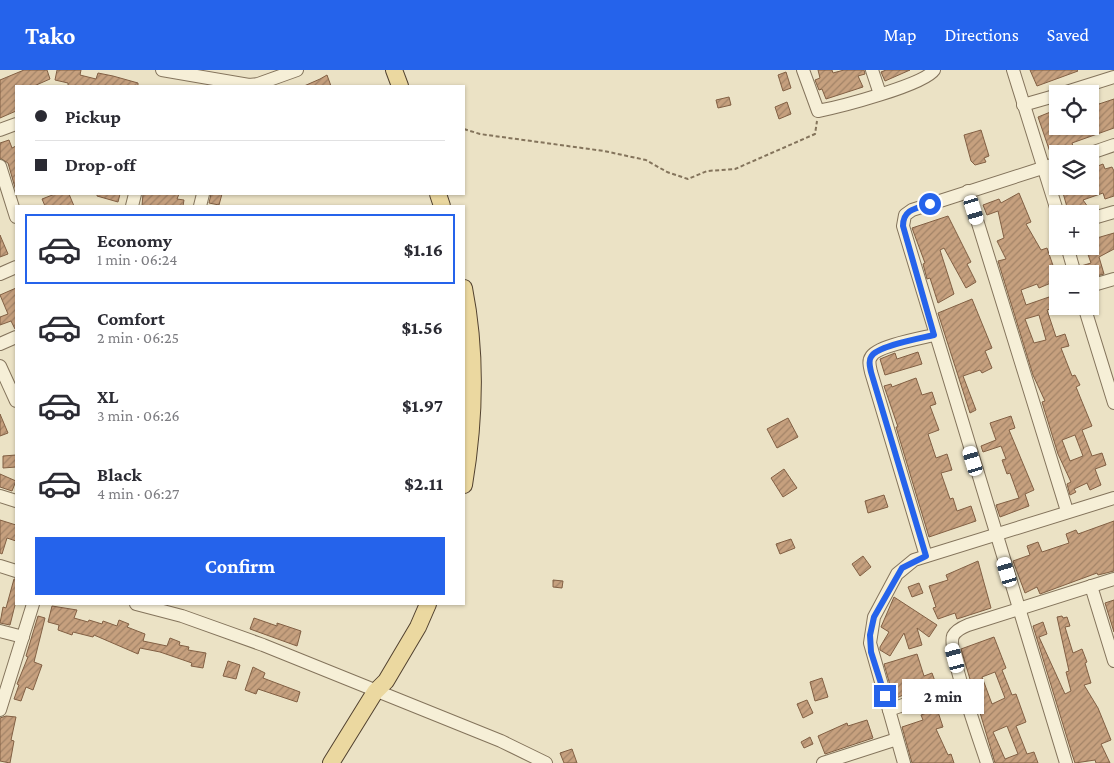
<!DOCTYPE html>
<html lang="en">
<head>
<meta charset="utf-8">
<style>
  :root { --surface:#fff; --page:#f7f7f7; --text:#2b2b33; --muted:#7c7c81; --line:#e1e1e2; --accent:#2563eb }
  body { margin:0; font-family:"Crimson Pro",serif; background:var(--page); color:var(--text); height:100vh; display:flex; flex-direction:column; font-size:19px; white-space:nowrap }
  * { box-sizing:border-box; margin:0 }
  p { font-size:16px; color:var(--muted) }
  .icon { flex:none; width:28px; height:28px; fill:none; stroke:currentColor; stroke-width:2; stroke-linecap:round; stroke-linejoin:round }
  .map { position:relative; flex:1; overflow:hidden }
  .side { position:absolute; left:15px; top:135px; width:450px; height:400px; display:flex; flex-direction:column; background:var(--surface); border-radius:0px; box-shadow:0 1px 4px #0004 }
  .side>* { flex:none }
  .top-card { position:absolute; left:15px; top:15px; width:450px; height:110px; border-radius:0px; box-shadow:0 1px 4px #0004; display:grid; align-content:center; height:110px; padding:0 20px; background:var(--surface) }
  .fabs { position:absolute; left:1049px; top:15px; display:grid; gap:10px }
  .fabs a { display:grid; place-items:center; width:50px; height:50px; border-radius:0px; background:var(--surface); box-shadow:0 1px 4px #0004; font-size:25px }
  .end { position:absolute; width:22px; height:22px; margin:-11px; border:6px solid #2563eb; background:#fff; box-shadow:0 0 0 2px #fff }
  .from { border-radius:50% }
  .bubble { position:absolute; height:35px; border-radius:0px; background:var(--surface); box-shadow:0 1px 4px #0004; font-size:16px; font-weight:700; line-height:35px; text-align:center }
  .car { position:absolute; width:15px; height:30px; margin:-15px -8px; border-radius:6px; box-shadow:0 0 4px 1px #0007; background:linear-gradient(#fff 24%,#345 0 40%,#fff 0 76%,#345 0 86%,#fff 0) }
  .top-card b { display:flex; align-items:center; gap:18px; height:48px; font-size:19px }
  .top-card b+b { border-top:1px solid var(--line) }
  .top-card i { width:12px; height:12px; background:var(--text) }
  ul { padding:9px 0 0; list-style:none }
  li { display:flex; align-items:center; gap:15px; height:70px; margin:0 10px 8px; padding:0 10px; border:2px solid transparent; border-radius:0px }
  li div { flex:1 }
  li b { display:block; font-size:19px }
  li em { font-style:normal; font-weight:700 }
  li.on { border-color:var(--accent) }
  li>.icon { width:45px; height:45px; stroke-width:1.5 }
  .button { display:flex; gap:10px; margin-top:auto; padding:10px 20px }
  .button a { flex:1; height:58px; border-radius:0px; background:var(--accent); color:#fff; font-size:20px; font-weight:700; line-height:58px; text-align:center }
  header { display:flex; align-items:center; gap:30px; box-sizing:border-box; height:70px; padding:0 25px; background:var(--accent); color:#fff }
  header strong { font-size:24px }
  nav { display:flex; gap:28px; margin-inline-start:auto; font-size:18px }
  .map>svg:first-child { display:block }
  .building { fill:url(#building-hatch); stroke:#826044; fill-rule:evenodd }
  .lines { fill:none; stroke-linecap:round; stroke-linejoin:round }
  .minor-casing { stroke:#84745c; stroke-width:14 }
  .major-casing { stroke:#524230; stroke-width:18 }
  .path { stroke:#84745c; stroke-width:2; stroke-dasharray:4 2.5; stroke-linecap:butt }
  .minor { stroke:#f6efd7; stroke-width:12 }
  .major { stroke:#ebd8a0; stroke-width:16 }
  .route { stroke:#2563eb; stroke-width:6 }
</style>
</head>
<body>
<header>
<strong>Tako</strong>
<nav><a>Map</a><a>Directions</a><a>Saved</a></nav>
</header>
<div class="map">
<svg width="1114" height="693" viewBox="0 0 1114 693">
  <defs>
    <pattern id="building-hatch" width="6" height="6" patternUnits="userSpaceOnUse" patternTransform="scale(1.25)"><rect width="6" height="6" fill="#c6a07e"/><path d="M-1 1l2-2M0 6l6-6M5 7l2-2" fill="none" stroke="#a28367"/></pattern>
  </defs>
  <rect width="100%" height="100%" fill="#ebe2c5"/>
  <g class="building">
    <polygon points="24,0 47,0 50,9 34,16 16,16 16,41 0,48 0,10"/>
    <polygon points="57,0 81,0 80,5 96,9 98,3 113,6 138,13 138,16 68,16 68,13 55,10"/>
    <polygon points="818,0 832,0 833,3 844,0 864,0 865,4 858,6 863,17 826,29 822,19 819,20 815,10 820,8"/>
    <polygon points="886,0 910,0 885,11 881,2"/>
    <polygon points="1030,0 1077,0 1078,1 1037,16"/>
    <polygon points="786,2 791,18 783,21 778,5"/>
    <polygon points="327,5 331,16 304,16 320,9"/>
    <polygon points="729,27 731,35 718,38 716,30"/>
    <polygon points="1096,27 1099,34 1114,29 1114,58 1072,73 1074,79 1065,82 1064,78 1050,82 1038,47 1058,39 1058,56 1095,56 1090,41 1090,29"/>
    <polygon points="787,32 791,44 779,49 775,37"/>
    <polygon points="981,60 989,86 984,88 986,92 975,95 971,91 964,65"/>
    <polygon points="9,70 12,78 16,76 16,121 8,93 0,88 0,73"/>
    <polygon points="1103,94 1105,99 1112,97 1114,101 1114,126 1105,129 1103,123 1083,130 1088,137 1069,144 1061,116 1090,116 1090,99"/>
    <path d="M1019,123L1031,152L1026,154L1041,180L1047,178L1058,210L1039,218L1037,214L1021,220L1026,235L1049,227L1053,238L1047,240L1056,267L1065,264L1069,276L1061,278L1072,306L1075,305L1080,315L1076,317L1092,356L1082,360L1092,386L1102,383L1106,395L1095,399L1101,415L1090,420L1087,413L1074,419L1076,422L1070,425L1067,414L1071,412L1058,384L1042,332L1045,331L1033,305L998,191L1006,189L997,171L1004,168L998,141L987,145L983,135L999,129L1001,133ZM1039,245L1046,270L1034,273L1025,249ZM1075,365L1083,386L1070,391L1062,370Z"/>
    <polygon points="55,124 69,124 74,136 45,136 42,129"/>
    <polygon points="97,124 120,124 118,132 97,126"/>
    <polygon points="143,124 179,124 177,129 184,130 183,136 142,136"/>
    <polygon points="211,124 222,124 219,135 209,133"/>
    <polygon points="948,146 971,192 967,194 976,212 966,218 944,178 940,180 954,224 938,233 930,208 927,209 923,194 925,193 912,158"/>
    <polygon points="1114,163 1114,179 1099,187 1104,204 1090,208 1090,204 1083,204 1081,196 1091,193 1085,176 1090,176 1090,170"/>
    <polygon points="0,165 8,184 0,187"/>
    <polygon points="16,218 16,259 15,259 11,251 0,255 0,247 8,244 0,225"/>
    <polygon points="972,229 992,278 985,281 992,298 982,303 980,300 963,306 976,340 970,343 938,243"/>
    <polygon points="918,282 922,294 885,305 880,289 895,283 897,289"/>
    <polygon points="916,308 922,325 932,322 936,334 930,336 939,360 928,364 936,388 947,384 952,400 941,403 950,429 953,428 957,441 971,436 976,451 929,467 896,357 898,357 884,316 891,314 892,317"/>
    <polygon points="0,344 8,363 0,366"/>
    <polygon points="1011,346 1015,358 1009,360 1034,420 1025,424 1029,436 1000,447 996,435 1019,428 1010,403 1007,404 1002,390 1006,389 1001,376 983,382 981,376 996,370 990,353"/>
    <polygon points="788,348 798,367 777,378 767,359"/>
    <polygon points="16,385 16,397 3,398 3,386"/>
    <polygon points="784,399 797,418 783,427 771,408"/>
    <polygon points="0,404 16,411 12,421 0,417"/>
    <polygon points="884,425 888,437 868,443 865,431"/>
    <polygon points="0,450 16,455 16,471 7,468 2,484 0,483"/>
    <polygon points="1114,451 1114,501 1098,505 1097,503 1040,524 1037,517 1025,523 1013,491 1030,485 1027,476 1038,472 1042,482 1069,473 1066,464 1076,460 1078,464"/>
    <polygon points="791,469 795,478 780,484 776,474"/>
    <polygon points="863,486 871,497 860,506 852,494"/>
    <polygon points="978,491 991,538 957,549 955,543 938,549 933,538 936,537 929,516 948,510 946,505"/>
    <polygon points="14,509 16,509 16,531 10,555 0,553 3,537 6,538"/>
    <polygon points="553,510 563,511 562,518 553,517"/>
    <polygon points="919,513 923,523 912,527 908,517"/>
    <polygon points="894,527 937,555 929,567 917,558 922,575 909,579 904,563 890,586 880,580 880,577 889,562 881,557"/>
    <polygon points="1114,530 1114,562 1105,533"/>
    <polygon points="52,536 77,540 74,548 88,552 89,550 102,554 103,551 117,556 119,550 129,554 127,557 145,564 143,571 167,576 170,568 180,572 179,575 189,577 188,580 206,583 203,598 191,596 192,593 160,582 140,578 138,584 94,565 93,567 73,562 72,565 58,560 59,555 48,552"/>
    <polygon points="38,546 45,548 34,592 42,595 33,620 26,617 21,631 14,629 19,615 17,614 28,587 26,586"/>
    <polygon points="1062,546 1063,548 1067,547 1070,556 1065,557 1073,583 1082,579 1087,592 1085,593 1091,613 1084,615 1098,638 1111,670 1101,674 1110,693 1096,693 1095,690 1075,693 1072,684 1033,556 1043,552 1047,564 1039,567 1065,624 1071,621 1066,602 1069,601 1057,547"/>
    <polygon points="254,548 277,556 277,553 301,561 297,576 250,559"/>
    <path d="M994,567L1006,598L1002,600L1012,625L1016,624L1026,652L1016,656L1027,684L1034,682L1038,693H995L961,579ZM995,602L1005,628L992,634L982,607ZM1007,656L1018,684L1005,689L993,662Z"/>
    <polygon points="917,584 924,606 932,603 936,614 918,621 917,619 894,629 884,594"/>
    <polygon points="228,591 240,595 236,609 223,606"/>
    <polygon points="253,597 265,603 263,608 300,622 297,632 258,619 256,624 245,620"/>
    <polygon points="822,608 828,627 815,631 810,612"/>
    <polygon points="807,630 813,643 803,648 797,634"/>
    <polygon points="937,639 943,657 936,659 948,685 951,684 954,693 912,693 902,657 923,650 921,645"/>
    <polygon points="6,646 16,647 11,670 14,671 10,693 0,691 0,648"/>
    <polygon points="867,650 873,668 825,684 818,666 847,653 848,656"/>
    <polygon points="810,667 813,674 804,678 801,672"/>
    <polygon points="572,679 577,693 564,693 560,683"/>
  </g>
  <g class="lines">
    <defs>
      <g id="minor">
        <polyline points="162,0 249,15 258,14 297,0"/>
        <path d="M803,0L818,41C839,37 924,15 934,0"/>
        <polyline points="872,0 880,24"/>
        <polyline points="1013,0 1058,144"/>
        <polyline points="1060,24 1114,7"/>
        <polyline points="1023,35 1058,25"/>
        <polyline points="0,60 16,54"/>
        <polyline points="1088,84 1114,75"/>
        <polyline points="1058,93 912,140 905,145 903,156 1066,693"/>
        <polyline points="0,96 16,147"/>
        <polyline points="968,121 1067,441"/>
        <polyline points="132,136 135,124"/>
        <polyline points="200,136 203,124"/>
        <polyline points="1090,149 1114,142"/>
        <polyline points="1067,176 1075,204"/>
        <polyline points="0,204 16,197"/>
        <polyline points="1090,216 1114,209"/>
        <polyline points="1084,236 1114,333"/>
        <polyline points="0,274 16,267"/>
        <polyline points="0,296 16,331"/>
        <polyline points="0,426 16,431"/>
        <path d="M926,486L871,302C870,297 868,291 871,287C876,276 922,268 934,265"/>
        <polyline points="0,496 16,501"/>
        <polyline points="1091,516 1114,591"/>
        <polyline points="136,534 182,546 263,575 501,671 546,693"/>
        <polyline points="0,561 23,567"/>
        <polyline points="0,640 33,534"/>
        <polyline points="889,640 962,614"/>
        <polyline points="823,693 897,669"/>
        <polyline points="904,693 870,573 874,547 897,504 914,490 1114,428"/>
        <path d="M987,693C981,674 947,580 953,566C956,560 963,557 968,555L1114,509"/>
      </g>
      <g id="major">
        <polyline points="394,0 400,16"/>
        <polyline points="438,124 442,136"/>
        <path d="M464,218C477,284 475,349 464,415"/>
        <polyline points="331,693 375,622 386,611 418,557 428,534"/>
      </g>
    </defs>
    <use href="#minor" class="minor-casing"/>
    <use href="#major" class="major-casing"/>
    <polyline class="path" points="464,59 480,64 604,81 646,90 667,102 688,109 707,101 735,99 815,64 817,51"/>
    <use href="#minor" class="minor"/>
    <use href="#major" class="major"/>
  </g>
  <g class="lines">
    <path class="route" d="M885,626L871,582L870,565L874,547L902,498L926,486L871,302C870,297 868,291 871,287C876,276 922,268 934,265L903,156C903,139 917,138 930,134"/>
  </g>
</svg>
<div class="fabs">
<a><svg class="icon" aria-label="locate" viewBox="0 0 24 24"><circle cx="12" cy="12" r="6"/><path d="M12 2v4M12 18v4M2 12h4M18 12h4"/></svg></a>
<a><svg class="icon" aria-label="layers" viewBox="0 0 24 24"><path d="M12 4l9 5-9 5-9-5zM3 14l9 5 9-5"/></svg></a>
<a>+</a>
<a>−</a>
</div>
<i class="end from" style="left:930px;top:134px"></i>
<i class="end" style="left:885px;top:626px"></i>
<div class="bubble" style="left:902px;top:609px;width:82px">2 min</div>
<i class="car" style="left:974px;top:140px;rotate:163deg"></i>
<i class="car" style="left:973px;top:391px;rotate:343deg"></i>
<i class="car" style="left:1007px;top:502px;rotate:343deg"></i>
<i class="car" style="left:955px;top:588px;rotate:345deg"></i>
<div class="top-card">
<b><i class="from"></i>Pickup</b>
<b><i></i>Drop-off</b>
</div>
<section class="side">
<ul>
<li class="on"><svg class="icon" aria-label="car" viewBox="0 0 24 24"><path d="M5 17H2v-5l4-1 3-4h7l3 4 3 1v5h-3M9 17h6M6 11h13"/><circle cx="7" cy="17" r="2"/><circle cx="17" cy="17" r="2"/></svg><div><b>Economy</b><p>1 min · 06:24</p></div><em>$1.16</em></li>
<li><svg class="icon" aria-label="car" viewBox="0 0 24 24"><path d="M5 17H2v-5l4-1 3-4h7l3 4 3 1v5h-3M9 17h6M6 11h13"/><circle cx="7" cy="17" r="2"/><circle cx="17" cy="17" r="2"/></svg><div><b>Comfort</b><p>2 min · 06:25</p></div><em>$1.56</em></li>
<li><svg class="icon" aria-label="car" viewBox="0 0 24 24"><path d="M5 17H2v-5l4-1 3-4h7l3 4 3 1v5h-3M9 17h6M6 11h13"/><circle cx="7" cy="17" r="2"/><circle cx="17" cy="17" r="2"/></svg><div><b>XL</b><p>3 min · 06:26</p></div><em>$1.97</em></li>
<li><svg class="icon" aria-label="car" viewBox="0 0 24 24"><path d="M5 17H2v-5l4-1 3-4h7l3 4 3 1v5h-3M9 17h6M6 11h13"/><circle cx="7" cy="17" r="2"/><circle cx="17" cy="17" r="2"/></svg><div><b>Black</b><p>4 min · 06:27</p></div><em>$2.11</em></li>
</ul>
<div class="button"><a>Confirm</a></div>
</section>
</div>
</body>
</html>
